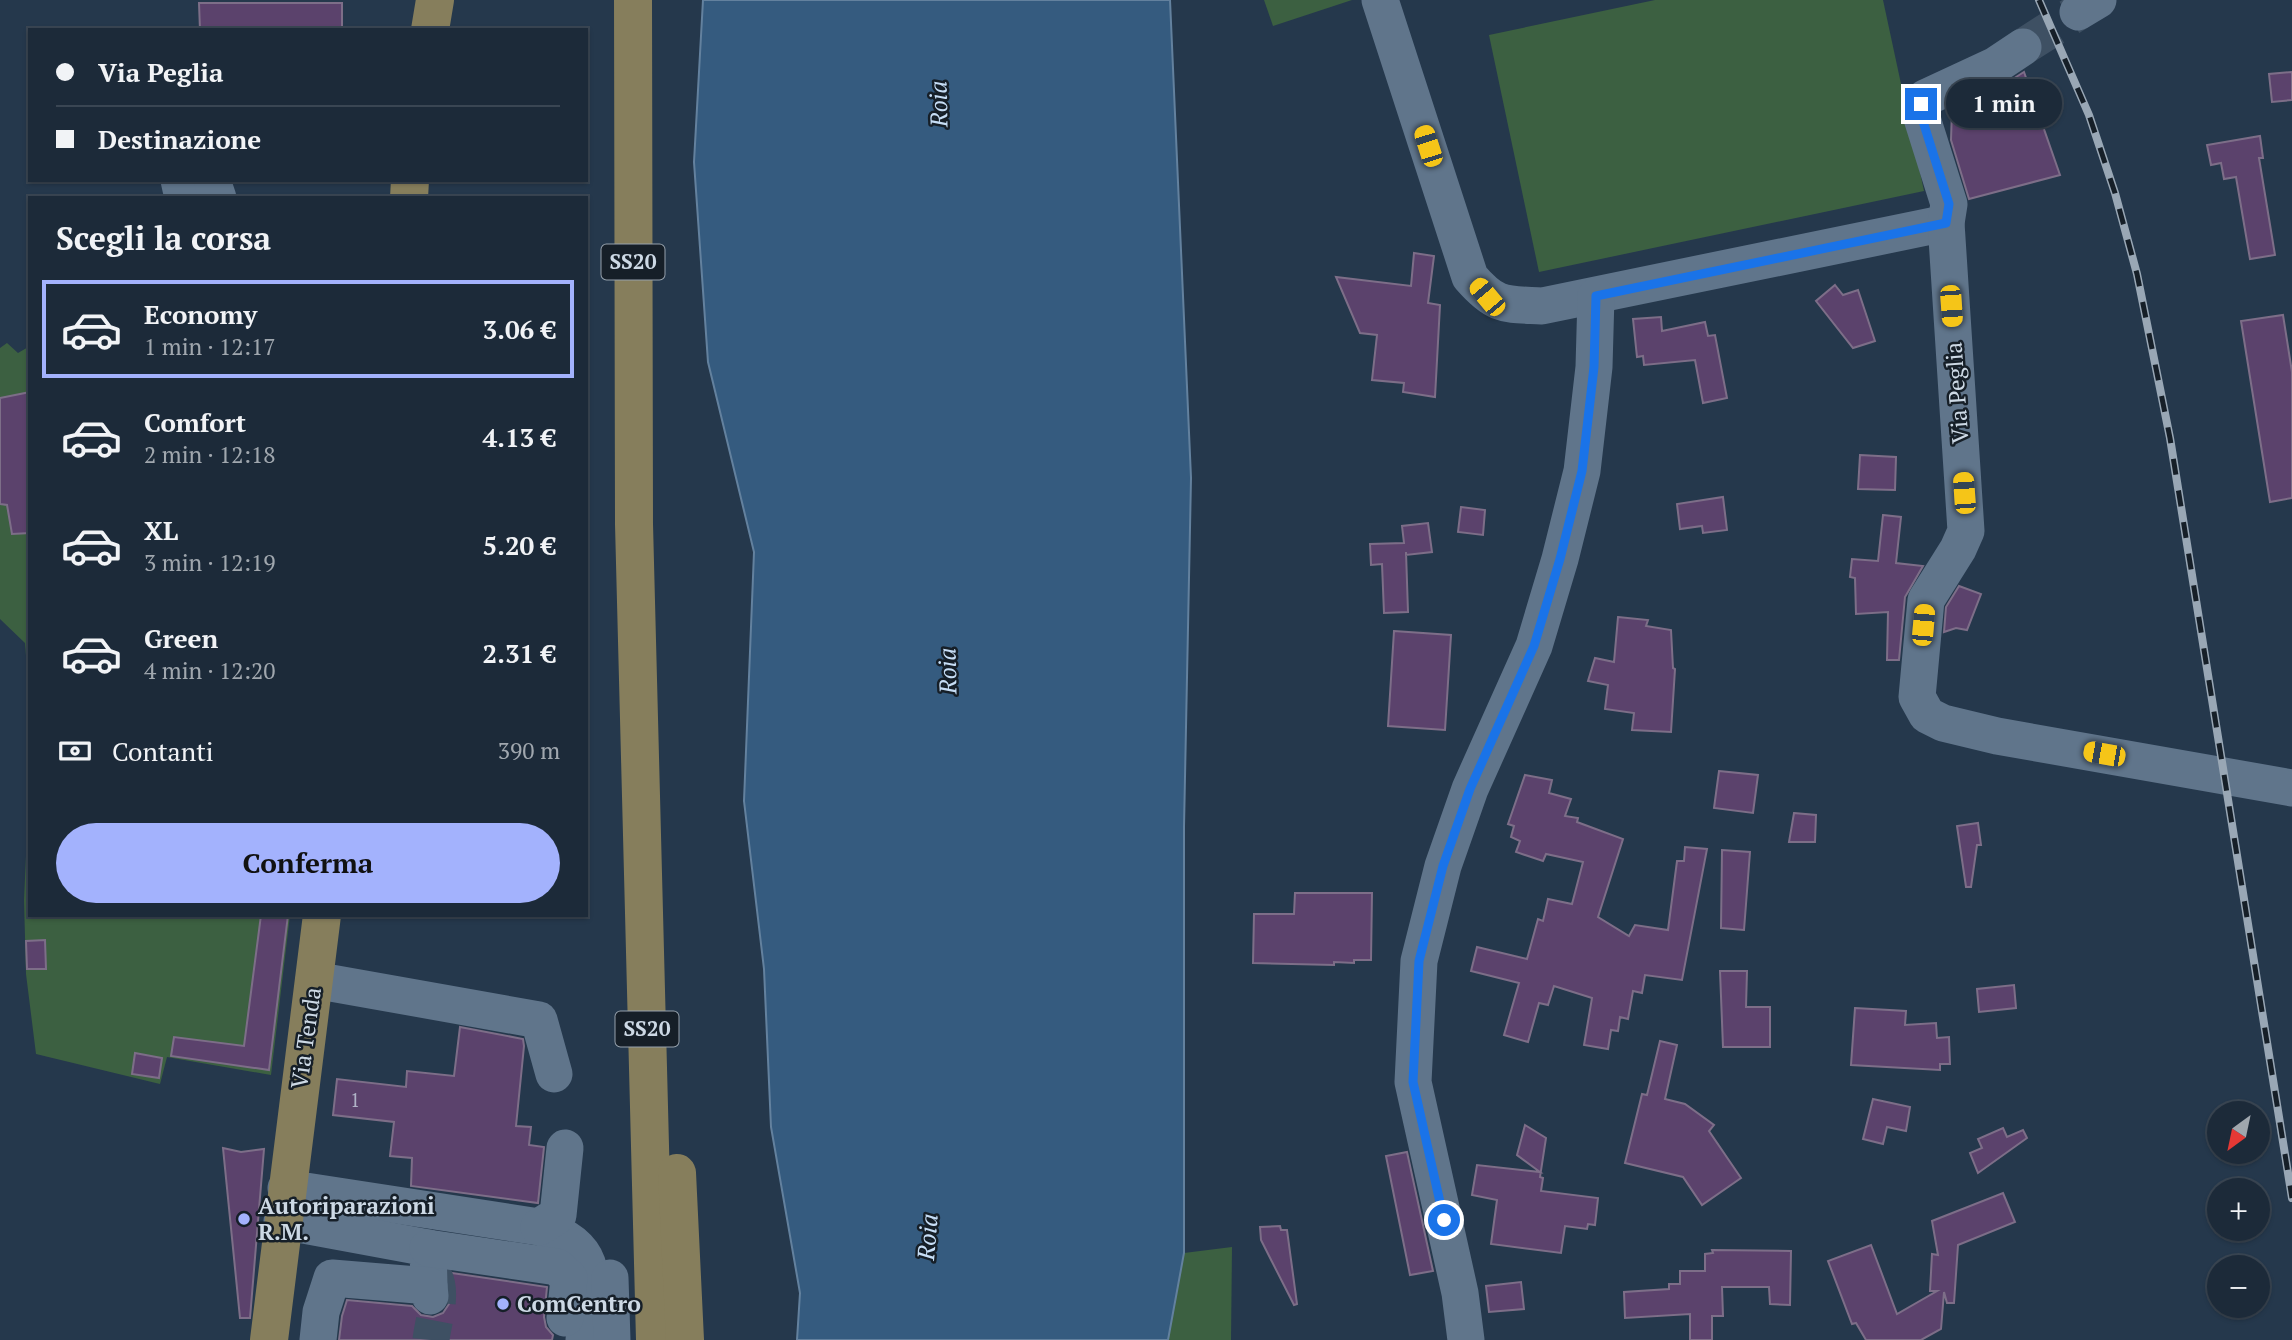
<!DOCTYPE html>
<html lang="it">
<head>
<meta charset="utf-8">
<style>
  :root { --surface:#1c2a39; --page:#253241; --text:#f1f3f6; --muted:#a0a7ae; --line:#3a4653; --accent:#a3b2fd }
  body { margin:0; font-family:"PT Serif",serif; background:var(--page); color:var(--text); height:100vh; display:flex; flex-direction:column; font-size:26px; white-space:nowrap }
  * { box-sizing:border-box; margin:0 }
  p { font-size:23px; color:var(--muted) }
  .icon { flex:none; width:38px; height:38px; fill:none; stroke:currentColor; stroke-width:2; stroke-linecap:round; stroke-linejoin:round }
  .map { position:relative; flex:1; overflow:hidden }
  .panel { position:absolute; left:28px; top:196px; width:560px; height:721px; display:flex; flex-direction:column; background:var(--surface); border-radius:0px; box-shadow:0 2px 5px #0004,0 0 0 2px var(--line) }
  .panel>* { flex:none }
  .hud { position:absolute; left:28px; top:28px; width:560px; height:154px; border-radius:0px; box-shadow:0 2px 5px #0004,0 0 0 2px var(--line); display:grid; align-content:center; height:154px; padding:0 28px; background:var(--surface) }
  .needle { width:46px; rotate:213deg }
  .tools { position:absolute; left:2207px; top:1101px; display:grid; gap:14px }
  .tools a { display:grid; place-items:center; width:63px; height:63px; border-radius:50%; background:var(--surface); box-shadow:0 2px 5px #0004,0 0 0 2px var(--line); font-size:35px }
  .end { position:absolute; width:32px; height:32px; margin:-16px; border:9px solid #1a73e8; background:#fff; box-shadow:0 0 0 4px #fff }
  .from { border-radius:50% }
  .bubble { position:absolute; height:49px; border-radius:24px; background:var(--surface); box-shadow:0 2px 5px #0004,0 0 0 2px var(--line); font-size:23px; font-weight:600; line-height:49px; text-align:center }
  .car { position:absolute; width:21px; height:42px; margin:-21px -10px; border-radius:9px; box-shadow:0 0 5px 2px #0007; background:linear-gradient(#f5c518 24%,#345 0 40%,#f5c518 0 76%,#345 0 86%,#f5c518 0) }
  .hud b { display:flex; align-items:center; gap:24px; height:66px; font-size:26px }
  .hud b+b { border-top:2px solid var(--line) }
  .hud i { width:18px; height:18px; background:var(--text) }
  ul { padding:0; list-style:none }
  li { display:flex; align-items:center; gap:21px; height:98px; margin:0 14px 10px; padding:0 14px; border:4px solid transparent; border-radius:0px }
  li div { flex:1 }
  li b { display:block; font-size:26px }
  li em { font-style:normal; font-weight:600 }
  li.active { border-color:var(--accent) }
  li>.icon { width:63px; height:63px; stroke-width:1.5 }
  h2 { padding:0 28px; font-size:32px; line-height:84px }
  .pay { display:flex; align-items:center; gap:18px; height:77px; padding:0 28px; font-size:26px }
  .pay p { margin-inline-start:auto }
  .primary-button { display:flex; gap:14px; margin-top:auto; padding:14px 28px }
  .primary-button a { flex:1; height:80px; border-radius:42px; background:var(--accent); color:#111; font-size:28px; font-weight:600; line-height:80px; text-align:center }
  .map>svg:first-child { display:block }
  .green { fill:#3c6041 }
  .water { fill:#355b7f; stroke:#63819e; stroke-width:2 }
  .building { fill:#5b426c; stroke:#7d6e88; stroke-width:2 }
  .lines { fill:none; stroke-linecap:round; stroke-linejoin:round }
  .minor-tunnel { stroke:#3e5063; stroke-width:37; stroke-dasharray:37 18; stroke-linecap:butt }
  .minor { stroke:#60758b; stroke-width:37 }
  .major { stroke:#867e5c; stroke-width:38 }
  .rail-casing { stroke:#99a7b5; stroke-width:8 }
  .rail { stroke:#161f28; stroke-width:5; stroke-dasharray:16; stroke-linecap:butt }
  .route { stroke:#1a73e8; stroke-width:9 }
  .poi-dot { fill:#a3b2fd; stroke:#161f28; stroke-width:2.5 }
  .labels { text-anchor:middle; stroke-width:5; stroke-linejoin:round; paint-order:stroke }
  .number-label { font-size:19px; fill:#b0b3c7 }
  .shield { fill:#161f28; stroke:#96a1ac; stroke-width:2 }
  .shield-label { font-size:21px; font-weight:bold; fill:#cdd9e5 }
  .street-label { font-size:23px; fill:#cdd9e5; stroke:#161f28 }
  .poi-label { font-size:23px; font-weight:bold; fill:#cdd9e5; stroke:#161f28; text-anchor:start }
  .water-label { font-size:24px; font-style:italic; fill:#c7def6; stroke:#161f28 }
</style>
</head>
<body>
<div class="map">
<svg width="2292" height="1340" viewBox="0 0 2292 1340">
  <rect width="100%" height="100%" fill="#25384c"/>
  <g class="green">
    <polygon points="1264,0 1352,0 1273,26"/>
    <polygon points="1655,0 1883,0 1924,191 1539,272 1489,35"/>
    <polygon points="7,343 18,353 30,346 30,705 25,643 0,619 0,348"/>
    <polygon points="30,767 30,915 290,915 271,1075 167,1057 160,1084 36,1054 26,974 24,900"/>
    <polygon points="1232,1247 1231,1340 1168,1340 1184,1253"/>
  </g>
  <polygon class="water" points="703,0 1170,0 1191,478 1184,827 1184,1253 1168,1340 797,1340 800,1293 771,1127 764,969 744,801 754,552 708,362 694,162"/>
  <g class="building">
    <polygon points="199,3 342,3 342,30 200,30"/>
    <polygon points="2024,72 2060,175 1969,199 1951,140 1952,110 2005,84"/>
    <polygon points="2292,72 2292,100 2272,102 2269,74"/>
    <polygon points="2260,136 2263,158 2259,158 2275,255 2250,259 2236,177 2224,179 2221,163 2211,165 2207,145"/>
    <polygon points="1414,253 1434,256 1428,303 1440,305 1435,397 1403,392 1404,383 1372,380 1377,335 1360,333 1336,277 1411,286"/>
    <polygon points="1835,285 1843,295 1858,290 1875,341 1853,348 1816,301"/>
    <polygon points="2283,315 2292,372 2292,498 2270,502 2241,321"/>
    <polygon points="1661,317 1662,331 1705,322 1708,336 1715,335 1727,398 1703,403 1695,360 1644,365 1643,356 1637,357 1633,319"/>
    <polygon points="30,392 30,533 12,534 7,505 0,504 0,398"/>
    <polygon points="1860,455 1896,457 1895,490 1858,489"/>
    <polygon points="1723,497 1727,530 1703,533 1702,526 1680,529 1677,504"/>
    <polygon points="1461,507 1485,510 1483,535 1458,532"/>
    <polygon points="1883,515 1901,517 1896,563 1923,566 1905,597 1899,660 1887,660 1888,612 1856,614 1855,578 1850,577 1852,559 1878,561"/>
    <polygon points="1428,523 1432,552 1406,555 1406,552 1408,612 1384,613 1382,564 1371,565 1370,544 1404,543 1402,526"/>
    <polygon points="1959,586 1981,594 1967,630 1956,628 1944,632 1946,607"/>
    <polygon points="1618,617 1648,620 1646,626 1671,630 1673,668 1675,669 1671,732 1632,730 1634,713 1605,709 1608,685 1588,681 1595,658 1614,662"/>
    <polygon points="1394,631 1451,635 1445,730 1388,726"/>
    <polygon points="1719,771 1758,775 1753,813 1714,808"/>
    <polygon points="1525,775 1552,780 1549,793 1571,799 1565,816 1578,818 1577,822 1623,839 1598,917 1629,936 1635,925 1668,930 1677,861 1684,861 1685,847 1707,849 1682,980 1645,975 1642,993 1633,991 1628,1019 1620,1017 1618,1031 1611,1030 1608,1049 1584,1045 1592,998 1554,986 1548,1005 1539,1003 1528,1042 1504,1035 1519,983 1471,971 1477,947 1527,959 1538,919 1543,921 1548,899 1572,904 1583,862 1546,854 1543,861 1516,852 1520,841 1511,837 1514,826 1508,824"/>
    <polygon points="1794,813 1816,815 1815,842 1789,842"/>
    <polygon points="1978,823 1981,845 1977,845 1971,887 1966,887 1957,826"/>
    <polygon points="1722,850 1750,852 1744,930 1721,928"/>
    <polygon points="1295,893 1372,893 1371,960 1354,960 1354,963 1334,962 1334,965 1253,963 1254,914 1294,914"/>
    <polygon points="261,915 288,915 269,1070 171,1056 174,1037 244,1046"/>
    <polygon points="45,940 46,969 27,969 26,941"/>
    <polygon points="1720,971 1747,971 1746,1007 1770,1007 1770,1047 1723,1047"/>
    <polygon points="2014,985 2016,1008 1979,1012 1977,989"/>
    <polygon points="1855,1008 1906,1011 1905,1025 1936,1023 1937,1038 1949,1037 1950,1064 1940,1064 1940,1070 1851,1065"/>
    <polygon points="460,1027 523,1039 524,1046 516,1126 531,1127 529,1145 544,1147 538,1203 411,1186 412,1158 390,1156 394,1122 333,1115 337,1079 406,1087 407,1071 454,1076"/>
    <polygon points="1660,1041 1677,1045 1665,1099 1685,1104 1714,1125 1709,1131 1741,1178 1702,1205 1683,1177 1625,1163 1642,1094 1647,1095"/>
    <polygon points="135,1053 162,1058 159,1078 132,1074"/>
    <polygon points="1873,1099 1910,1107 1906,1131 1887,1127 1883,1144 1863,1139"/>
    <polygon points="1525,1125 1546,1138 1540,1177 1543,1178 1541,1191 1598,1198 1595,1225 1588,1224 1587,1229 1565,1226 1561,1253 1491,1244 1497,1200 1472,1195 1477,1165 1540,1172 1517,1155"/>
    <polygon points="2003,1128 2007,1137 2023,1130 2027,1138 1978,1173 1970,1153 1982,1148 1978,1139"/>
    <polygon points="223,1148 241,1152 264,1149 250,1318 240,1318"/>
    <polygon points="1407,1152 1433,1271 1410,1275 1386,1156"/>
    <polygon points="2003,1193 2015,1222 1958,1245 1954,1303 1947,1303 1944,1292 1941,1329 1921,1340 1866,1340 1856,1323 1852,1324 1828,1261 1871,1245 1897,1314 1937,1291 1930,1291 1932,1254 1938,1255 1932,1221"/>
    <polygon points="1280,1226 1281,1230 1287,1230 1297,1304 1294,1305 1261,1240 1260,1227"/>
    <polygon points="1712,1250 1791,1251 1790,1305 1770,1304 1769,1287 1722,1287 1723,1316 1712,1316 1712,1340 1690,1340 1690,1314 1625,1318 1624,1292 1669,1289 1669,1284 1680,1284 1680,1271 1705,1271 1705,1254 1713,1253"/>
    <polygon points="452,1273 547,1287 544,1317 546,1327 553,1335 552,1340 339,1340 342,1316 347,1300 412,1306 421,1315 433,1317 443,1313 449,1304"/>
    <polygon points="1521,1282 1524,1309 1489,1312 1486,1286"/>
  </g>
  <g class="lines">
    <g class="minor-tunnel">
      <polyline points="2023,47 2078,12"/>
      <path d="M427,1269C447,1282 433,1320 431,1340"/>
    </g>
    <g class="minor">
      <path d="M1380,0L1470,277C1496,307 1504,304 1542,306L1946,223"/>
      <polyline points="2078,12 2098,0"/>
      <polyline points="2023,47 1996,65 1925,98 1921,105 1921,115 1949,204 1946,223 1966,531 1958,549 1926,600 1917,697 1927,715 1943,723 1997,736 2292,788"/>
      <polyline points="179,180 183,198"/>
      <polyline points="212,180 218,198"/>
      <polyline points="314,980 539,1020 554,1074"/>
      <path d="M286,1188L539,1227C605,1247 591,1283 584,1340"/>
      <polyline points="282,1221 428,1248 429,1286"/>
      <polyline points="539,1227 558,1215 565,1148"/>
      <polyline points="428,1248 557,1267 569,1278 565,1318"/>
      <polyline points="610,1278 612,1340"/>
      <polyline points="318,1340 321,1312 332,1278 429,1286 430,1296"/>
      <polyline points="1466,1340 1460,1293 1413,1082 1419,961 1443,866 1470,789 1534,646 1560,559 1582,471 1594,367 1596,296"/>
    </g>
    <g class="major">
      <polyline points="633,0 634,524 655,1340"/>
      <polyline points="430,30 435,0"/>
      <polyline points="409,198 410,180"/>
      <polyline points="677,1173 685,1340"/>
      <polyline points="269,1340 322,915"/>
    </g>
    <defs>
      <polyline id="rail" points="2039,0 2089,115 2115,193 2137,274 2170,438 2292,1198"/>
    </defs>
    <use href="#rail" class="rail-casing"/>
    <use href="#rail" class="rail"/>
  </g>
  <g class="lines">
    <polyline class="route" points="1444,1220 1413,1082 1419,961 1443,866 1470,789 1534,646 1560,559 1582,471 1594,367 1596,296 1946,223 1949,204 1921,115 1921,104"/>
  </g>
  <g class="poi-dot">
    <circle cx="244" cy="1219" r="7"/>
    <circle cx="503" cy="1304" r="7"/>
  </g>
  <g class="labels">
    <g class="number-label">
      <text x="355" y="1107">1</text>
    </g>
    <g class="shield">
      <rect x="601.5" y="244.5" width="63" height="35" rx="5"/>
      <rect x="615.5" y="1011.5" width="63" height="35" rx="5"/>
    </g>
    <g class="shield-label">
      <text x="633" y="269">SS20</text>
      <text x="647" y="1036">SS20</text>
    </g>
    <g class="street-label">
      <text transform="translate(1957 393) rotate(-94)" y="8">Via Peglia</text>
      <text transform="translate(306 1038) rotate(-82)" y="8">Via Tenda</text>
    </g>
    <g class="poi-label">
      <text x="258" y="1214">Autoriparazioni<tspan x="258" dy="26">R.M.</tspan></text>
      <text x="517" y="1312">ComCentro</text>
    </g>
    <g class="water-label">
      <text transform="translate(939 104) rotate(-91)" y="8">Roia</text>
      <text transform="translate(948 671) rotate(-91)" y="8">Roia</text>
      <text transform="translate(928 1237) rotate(-85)" y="8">Roia</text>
    </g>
  </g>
</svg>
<div class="tools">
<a><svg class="needle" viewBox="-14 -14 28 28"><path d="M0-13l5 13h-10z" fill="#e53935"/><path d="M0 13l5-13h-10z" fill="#a0a7ae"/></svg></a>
<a>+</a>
<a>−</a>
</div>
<i class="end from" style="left:1444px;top:1220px"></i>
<i class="end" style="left:1921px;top:104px"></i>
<div class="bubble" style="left:1946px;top:79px;width:116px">1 min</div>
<i class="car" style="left:1428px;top:146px;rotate:342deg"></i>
<i class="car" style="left:1487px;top:297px;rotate:320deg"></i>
<i class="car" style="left:1951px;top:306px;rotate:176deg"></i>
<i class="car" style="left:1964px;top:493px;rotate:356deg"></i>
<i class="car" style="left:1923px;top:625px;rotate:5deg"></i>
<i class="car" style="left:2104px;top:754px;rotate:280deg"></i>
<div class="hud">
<b><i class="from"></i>Via Peglia</b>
<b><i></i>Destinazione</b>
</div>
<section class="panel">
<h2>Scegli la corsa</h2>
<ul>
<li class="active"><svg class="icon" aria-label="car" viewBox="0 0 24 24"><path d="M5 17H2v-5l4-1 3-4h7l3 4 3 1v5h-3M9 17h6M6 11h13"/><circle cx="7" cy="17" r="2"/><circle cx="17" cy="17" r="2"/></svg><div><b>Economy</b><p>1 min · 12:17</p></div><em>3.06 €</em></li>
<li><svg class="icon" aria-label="car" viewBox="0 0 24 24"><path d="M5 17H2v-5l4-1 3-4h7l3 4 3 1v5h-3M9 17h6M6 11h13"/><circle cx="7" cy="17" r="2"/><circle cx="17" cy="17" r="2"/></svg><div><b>Comfort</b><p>2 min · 12:18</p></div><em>4.13 €</em></li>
<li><svg class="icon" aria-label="car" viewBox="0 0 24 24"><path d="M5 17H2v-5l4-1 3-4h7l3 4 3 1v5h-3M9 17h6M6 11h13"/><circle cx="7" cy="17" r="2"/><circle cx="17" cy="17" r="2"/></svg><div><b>XL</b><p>3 min · 12:19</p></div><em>5.20 €</em></li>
<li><svg class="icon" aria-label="car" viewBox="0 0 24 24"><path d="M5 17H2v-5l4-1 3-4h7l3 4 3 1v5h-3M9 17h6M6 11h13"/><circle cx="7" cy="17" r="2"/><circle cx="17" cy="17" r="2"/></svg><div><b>Green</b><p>4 min · 12:20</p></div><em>2.31 €</em></li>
</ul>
<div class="pay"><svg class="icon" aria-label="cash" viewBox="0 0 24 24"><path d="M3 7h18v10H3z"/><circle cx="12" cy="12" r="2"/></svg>Contanti<p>390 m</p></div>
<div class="primary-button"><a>Conferma</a></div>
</section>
</div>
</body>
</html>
